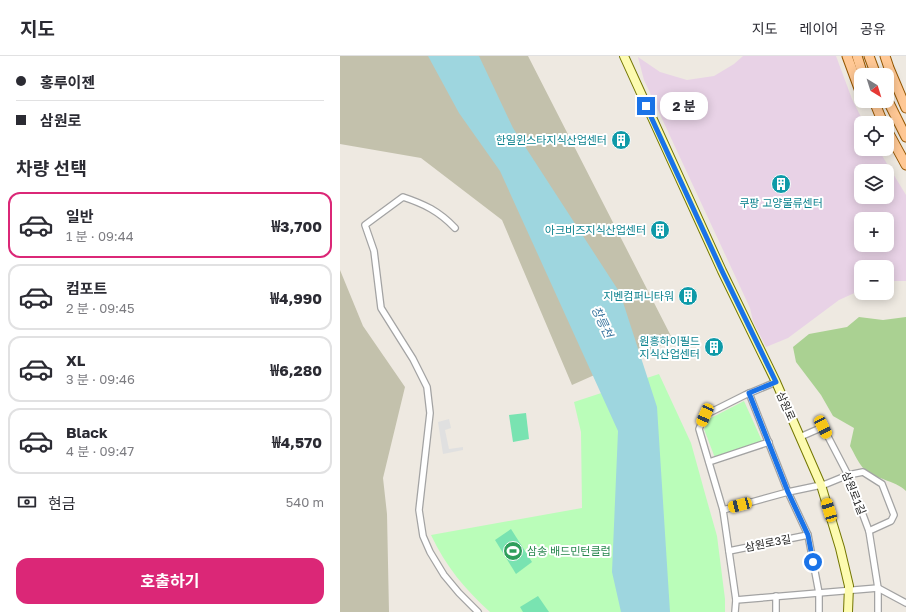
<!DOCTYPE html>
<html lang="ko">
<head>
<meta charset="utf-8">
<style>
  :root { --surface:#fff; --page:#f2f2f3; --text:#2b2b33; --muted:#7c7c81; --line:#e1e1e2; --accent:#db2777 }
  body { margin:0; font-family:"Golos Text","Noto Sans KR",sans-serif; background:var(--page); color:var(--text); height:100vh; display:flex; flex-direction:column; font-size:15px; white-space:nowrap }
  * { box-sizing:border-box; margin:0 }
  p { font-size:13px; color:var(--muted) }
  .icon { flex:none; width:22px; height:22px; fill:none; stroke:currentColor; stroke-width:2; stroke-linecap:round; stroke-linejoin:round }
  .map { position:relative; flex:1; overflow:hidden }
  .panel { display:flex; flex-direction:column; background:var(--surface); width:340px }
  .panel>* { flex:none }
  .top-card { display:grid; align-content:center; height:88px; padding:0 16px; background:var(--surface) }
  .needle { width:26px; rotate:142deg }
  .tools { position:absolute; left:514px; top:12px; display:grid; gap:8px }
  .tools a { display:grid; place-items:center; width:40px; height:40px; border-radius:8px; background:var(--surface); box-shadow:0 2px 10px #0003; font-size:20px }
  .end { position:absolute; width:18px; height:18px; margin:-9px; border:5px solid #1a73e8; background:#fff; box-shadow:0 0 0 2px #fff }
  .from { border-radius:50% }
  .bubble { position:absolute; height:28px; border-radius:12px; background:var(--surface); box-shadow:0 2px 10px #0003; font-size:13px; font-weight:700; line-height:28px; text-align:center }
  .car { position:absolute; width:12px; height:24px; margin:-12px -6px; border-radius:5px; box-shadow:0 0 3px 1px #0007; background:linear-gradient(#f5c518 24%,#345 0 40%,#f5c518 0 76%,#345 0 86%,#f5c518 0) }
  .top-card b { display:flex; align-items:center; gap:14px; height:38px; font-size:15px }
  .top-card b+b { border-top:1px solid var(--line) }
  .top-card i { width:10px; height:10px; background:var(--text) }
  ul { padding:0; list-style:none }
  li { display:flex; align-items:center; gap:12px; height:66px; margin:0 8px 6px; padding:0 8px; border:2px solid var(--line); border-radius:12px }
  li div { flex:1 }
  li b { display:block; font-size:15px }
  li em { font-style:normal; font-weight:700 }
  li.current { border-color:var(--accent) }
  li>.icon { width:36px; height:36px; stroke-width:1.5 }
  h2 { padding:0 16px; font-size:18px; line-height:48px }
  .pay { display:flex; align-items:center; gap:10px; height:44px; padding:0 16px; font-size:15px }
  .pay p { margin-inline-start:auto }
  .button { display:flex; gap:8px; margin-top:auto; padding:8px 16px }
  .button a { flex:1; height:46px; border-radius:12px; background:var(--accent); color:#fff; font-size:16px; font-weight:700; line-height:46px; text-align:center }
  header { display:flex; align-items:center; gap:24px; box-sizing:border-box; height:56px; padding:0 20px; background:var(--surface); border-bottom:1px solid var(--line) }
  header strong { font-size:19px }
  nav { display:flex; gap:22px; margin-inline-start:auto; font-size:14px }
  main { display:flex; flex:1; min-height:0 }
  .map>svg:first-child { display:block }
  .industrial { fill:#e8d2e6; fill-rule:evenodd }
  .construction { fill:#c3c1ac }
  .forest { fill:#aad192 }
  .park { fill:#bafdb9 }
  .pitch { fill:#79e3b1 }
  .parking { fill:#e0e0e0 }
  .water { fill:#9ed6df }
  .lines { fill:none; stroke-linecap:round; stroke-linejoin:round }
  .minor-casing { stroke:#a3a3a3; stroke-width:8 }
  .secondary-casing { stroke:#737600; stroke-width:10 }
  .primary-casing { stroke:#945600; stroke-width:11 }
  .minor { stroke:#fff; stroke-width:5.5 }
  .secondary { stroke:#fdfbb0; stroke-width:8 }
  .primary { stroke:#ffc895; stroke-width:9 }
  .route { stroke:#1a73e8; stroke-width:5 }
  .labels { text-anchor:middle; stroke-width:4; stroke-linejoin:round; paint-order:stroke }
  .culture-label { font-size:11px; fill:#0d838f; stroke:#fff; text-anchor:end }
  .street-label { font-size:11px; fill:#1c1c1c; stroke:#fff }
  .leisure-label { font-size:11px; fill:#27864d; stroke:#fff; text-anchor:start }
  .water-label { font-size:12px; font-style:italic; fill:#3e78a1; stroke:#fff }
</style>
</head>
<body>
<header>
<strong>지도</strong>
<nav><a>지도</a><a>레이어</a><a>공유</a></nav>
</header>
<main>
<section class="panel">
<div class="top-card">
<b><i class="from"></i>홍루이젠</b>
<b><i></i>삼원로</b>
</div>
<h2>차량 선택</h2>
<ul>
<li class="current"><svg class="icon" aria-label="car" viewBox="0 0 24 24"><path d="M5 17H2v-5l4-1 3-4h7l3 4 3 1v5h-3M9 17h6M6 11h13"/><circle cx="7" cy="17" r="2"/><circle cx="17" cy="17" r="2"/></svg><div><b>일반</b><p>1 분 · 09:44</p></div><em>₩3,700</em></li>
<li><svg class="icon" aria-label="car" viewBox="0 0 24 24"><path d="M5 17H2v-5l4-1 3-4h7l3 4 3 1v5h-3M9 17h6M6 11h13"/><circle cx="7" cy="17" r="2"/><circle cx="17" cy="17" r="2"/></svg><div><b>컴포트</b><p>2 분 · 09:45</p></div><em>₩4,990</em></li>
<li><svg class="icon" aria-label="car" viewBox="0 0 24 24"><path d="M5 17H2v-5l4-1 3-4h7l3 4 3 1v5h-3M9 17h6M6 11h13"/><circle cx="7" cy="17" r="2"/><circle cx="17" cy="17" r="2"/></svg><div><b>XL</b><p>3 분 · 09:46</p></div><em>₩6,280</em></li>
<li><svg class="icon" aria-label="car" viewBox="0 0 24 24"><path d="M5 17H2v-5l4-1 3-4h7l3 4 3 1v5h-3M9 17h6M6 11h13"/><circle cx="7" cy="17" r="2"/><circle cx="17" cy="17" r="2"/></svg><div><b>Black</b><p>4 분 · 09:47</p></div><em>₩4,570</em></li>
</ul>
<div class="pay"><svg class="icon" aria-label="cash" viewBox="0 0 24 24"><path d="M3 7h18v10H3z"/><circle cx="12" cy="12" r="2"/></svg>현금<p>540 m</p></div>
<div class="button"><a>호출하기</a></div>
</section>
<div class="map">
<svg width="566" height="556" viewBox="0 0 566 556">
  <rect width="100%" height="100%" fill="#eee9e1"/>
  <path class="industrial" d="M403,0H496L512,43L524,67H521V93H538L566,139V225H547V211H521V234L499,244L448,282L426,291L413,265L410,252L304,24L298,1L320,16L347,24L374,20L394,8ZM521,115H547V141H521ZM521,163H547V189H521Z"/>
  <g class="construction">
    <polygon points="0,0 188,0 333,284 232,329 162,164 81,102 0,88"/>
    <polygon points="0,214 23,270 65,331 43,422 47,458 49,556 0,556"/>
  </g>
  <path class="forest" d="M519,261L543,264L566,261V435C555,424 533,423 523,412C518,406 514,397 510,390L514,372L493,360L481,339L456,306L453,291L469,278L507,271Z"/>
  <g class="park">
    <path d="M319,318L351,387L364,434L377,480L385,543V556H150C125,533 106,511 91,479L242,452L241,376L234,346Z"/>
    <polygon points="404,345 422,385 375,402 364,373 369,363"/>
  </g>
  <g class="pitch">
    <polygon points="186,357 189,383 173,386 169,359"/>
    <polygon points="171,473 192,506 176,518 155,484"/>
    <polygon points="198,540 209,556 183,556 180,551"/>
  </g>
  <polygon class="parking" points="109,363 111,372 105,374 109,393 123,391 123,394 103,398 98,366"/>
  <polygon class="water" points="88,0 139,0 173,72 280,237 317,351 330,556 281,556 272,516 278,375 160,115 119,57"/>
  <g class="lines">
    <defs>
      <g id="minor">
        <path d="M115,172C99,155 84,148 63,141L25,169L34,195L41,252L73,303L87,331L90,357L79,454L83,480L90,496L104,519L119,537L138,556"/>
        <polyline points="409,337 448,436 468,479 479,537 479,556"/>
        <polyline points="460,381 483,371 508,419 529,475 538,532 538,556"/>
        <polyline points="369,406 429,386"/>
        <polyline points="383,454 448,436 486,428 508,419 523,416 542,428 554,459 551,465 529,475"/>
        <polyline points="389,495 468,479"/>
        <polyline points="396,544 538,532 566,547"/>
        <polyline points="395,556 396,544 383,454 359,373 365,359 405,339 436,326"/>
        <polyline points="436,556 436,540"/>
      </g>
      <polyline id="secondary" points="284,0 382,215 436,326 481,429 500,492 509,530 508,556"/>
      <g id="primary">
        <polyline points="507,0 521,38"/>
        <polyline points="517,0 523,19"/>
        <polyline points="529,0 536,19"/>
        <polyline points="545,0 549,12 566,52"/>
        <polyline points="547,43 566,81"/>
        <polyline points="534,45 543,67"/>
        <polyline points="547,74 566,109"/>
      </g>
    </defs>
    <use href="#minor" class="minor-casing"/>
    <use href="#secondary" class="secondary-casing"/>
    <use href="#primary" class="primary-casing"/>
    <use href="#minor" class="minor"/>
    <use href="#secondary" class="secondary"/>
    <use href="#primary" class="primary"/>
  </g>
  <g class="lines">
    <polyline class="route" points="306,50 382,215 436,326 409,337 448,436 468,479 473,506"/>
  </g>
  <defs>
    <symbol id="building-disc" viewBox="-11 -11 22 22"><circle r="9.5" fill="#0f9aa8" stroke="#fff"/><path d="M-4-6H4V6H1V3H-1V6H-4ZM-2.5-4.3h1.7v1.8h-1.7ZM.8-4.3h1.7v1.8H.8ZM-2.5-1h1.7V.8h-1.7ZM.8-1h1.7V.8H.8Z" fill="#fff"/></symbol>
    <symbol id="stadium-disc" viewBox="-11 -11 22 22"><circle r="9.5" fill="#2e9e5b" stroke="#fff"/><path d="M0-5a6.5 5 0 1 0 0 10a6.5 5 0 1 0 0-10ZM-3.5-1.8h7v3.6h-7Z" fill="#fff"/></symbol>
  </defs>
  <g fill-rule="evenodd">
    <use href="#building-disc" x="270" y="73" width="22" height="22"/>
    <use href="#building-disc" x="430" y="117" width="22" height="22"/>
    <use href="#building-disc" x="309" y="163" width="22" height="22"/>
    <use href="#building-disc" x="337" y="229" width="22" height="22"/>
    <use href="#building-disc" x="363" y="280" width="22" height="22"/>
    <use href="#stadium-disc" x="162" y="484" width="22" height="22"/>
  </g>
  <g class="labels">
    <g class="culture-label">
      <text x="267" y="88">한일윈스타지식산업센터</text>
      <text x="441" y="151" text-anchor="middle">쿠팡 고양물류센터</text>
      <text x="306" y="178">아크비즈지식산업센터</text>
      <text x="334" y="244">지벤컴퍼니타워</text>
      <text x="360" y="289">원흥하이필드<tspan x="360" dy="13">지식산업센터</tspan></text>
    </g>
    <g class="street-label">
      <text transform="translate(446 350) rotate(66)" y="4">삼원로</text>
      <text transform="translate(514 437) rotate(68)" y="4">삼원로1길</text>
      <text transform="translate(428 487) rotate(-11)" y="4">삼원로3길</text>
    </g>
    <g class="leisure-label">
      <text x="187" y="499">삼송 배드민턴클럽</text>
    </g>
    <g class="water-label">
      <text transform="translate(262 266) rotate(64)" y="4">창릉천</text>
    </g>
  </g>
</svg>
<div class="tools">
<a><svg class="needle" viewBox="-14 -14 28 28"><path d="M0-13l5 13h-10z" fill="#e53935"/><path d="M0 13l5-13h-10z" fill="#7c7c81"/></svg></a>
<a><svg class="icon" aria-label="locate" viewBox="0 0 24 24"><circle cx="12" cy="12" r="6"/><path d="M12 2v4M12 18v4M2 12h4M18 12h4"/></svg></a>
<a><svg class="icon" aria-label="layers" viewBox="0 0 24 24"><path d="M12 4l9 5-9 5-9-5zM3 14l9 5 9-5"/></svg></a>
<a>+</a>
<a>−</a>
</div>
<i class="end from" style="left:473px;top:506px"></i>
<i class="end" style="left:306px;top:50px"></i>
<div class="bubble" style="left:320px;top:36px;width:48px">2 분</div>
<i class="car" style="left:365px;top:359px;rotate:204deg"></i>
<i class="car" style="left:483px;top:371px;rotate:153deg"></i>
<i class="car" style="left:400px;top:449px;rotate:255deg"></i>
<i class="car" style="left:489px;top:454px;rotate:343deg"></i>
</div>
</main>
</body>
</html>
